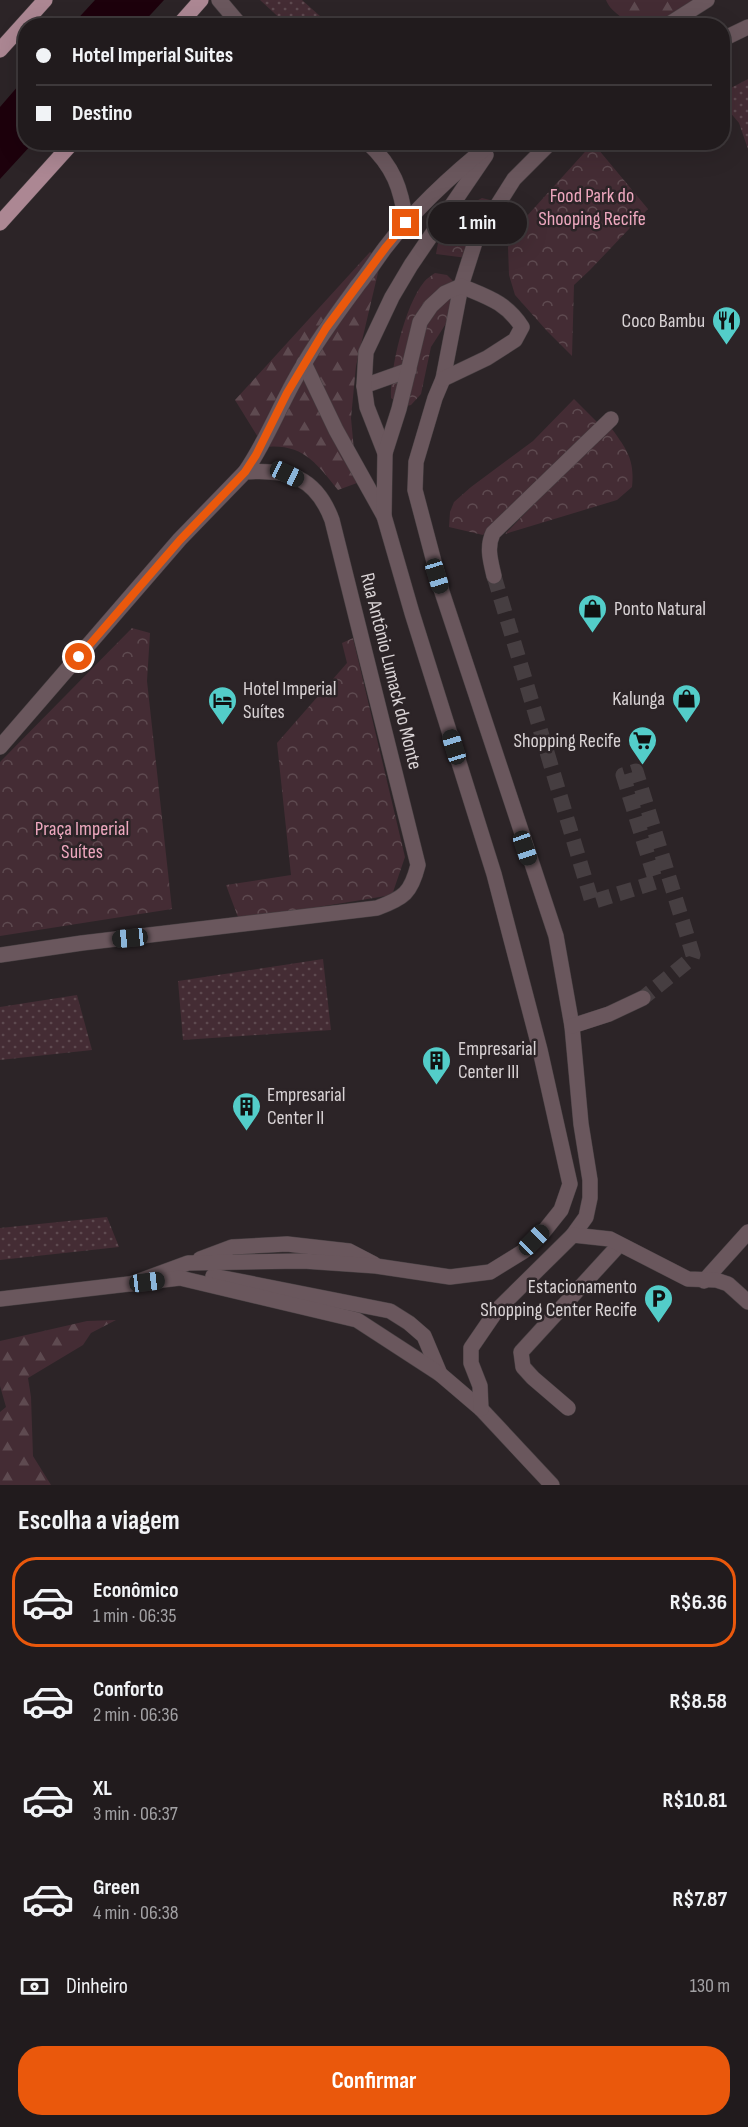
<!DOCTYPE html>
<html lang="pt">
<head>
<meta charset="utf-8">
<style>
  :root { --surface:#211b1d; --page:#292426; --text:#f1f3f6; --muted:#a2a1a4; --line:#3e393b; --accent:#ea580c }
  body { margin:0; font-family:"Sofia Sans Condensed",sans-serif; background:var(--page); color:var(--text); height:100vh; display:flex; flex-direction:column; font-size:22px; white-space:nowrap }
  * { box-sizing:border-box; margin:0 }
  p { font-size:20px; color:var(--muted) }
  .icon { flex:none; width:33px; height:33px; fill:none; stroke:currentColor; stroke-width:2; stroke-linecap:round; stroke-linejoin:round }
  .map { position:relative; height:1485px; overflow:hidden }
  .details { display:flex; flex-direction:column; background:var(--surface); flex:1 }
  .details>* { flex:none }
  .banner { position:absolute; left:18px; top:18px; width:712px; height:132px; border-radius:24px; box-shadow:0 6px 24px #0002,0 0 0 2px var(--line); display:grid; align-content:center; height:132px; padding:0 18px; background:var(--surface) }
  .end { position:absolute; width:27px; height:27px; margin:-14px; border:8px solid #ea580c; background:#fff; box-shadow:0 0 0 3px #fff }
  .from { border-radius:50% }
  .bubble { position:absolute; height:42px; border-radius:21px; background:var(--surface); box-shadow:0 6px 24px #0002,0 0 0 2px var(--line); font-size:20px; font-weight:700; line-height:42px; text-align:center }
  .car { position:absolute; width:18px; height:36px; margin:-18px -9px; border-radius:8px; box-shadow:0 0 4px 2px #0007; background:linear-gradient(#222 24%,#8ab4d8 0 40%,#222 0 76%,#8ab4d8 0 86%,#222 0) }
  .banner b { display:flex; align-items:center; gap:21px; height:57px; font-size:22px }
  .banner b+b { border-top:2px solid var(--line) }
  .banner i { width:15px; height:15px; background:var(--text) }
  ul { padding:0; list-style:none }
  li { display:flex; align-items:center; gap:18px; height:90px; margin:0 12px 9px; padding:0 6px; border:3px solid transparent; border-radius:24px }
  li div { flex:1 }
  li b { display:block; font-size:22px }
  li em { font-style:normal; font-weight:700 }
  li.on { border-color:var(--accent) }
  li>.icon { width:54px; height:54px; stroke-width:1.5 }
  h2 { padding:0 18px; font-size:27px; line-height:72px }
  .pay { display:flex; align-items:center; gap:15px; height:66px; padding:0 18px; font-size:22px }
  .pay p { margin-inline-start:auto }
  .cta { display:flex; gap:12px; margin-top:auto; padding:12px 18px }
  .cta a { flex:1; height:69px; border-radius:24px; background:var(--accent); color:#fff; font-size:24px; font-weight:700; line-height:69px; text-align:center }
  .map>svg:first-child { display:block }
  .grass { fill:url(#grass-dots) }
  .forest { fill:url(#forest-firs) }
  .park { fill:url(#park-crowns) }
  .water { fill:#1d010c }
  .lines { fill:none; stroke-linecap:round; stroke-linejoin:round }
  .minor-tunnel { stroke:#463e41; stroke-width:15; stroke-dasharray:15 8; stroke-linecap:butt }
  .minor-casing { stroke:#484043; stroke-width:16 }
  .major-casing { stroke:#484043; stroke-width:16 }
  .minor { stroke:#6a575d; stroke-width:15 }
  .major { stroke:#ac8793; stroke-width:15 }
  .route { stroke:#ea580c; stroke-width:8 }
  .labels { text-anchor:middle; stroke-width:5; stroke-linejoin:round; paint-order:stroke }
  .park-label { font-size:20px; fill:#eea8bf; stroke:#2c2427 }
  .poi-label { font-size:20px; fill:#d9d3d5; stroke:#2c2427; text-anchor:end }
  .street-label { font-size:20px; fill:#d9d3d5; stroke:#2c2427 }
</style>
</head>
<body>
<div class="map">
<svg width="748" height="1485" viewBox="0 0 748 1485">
  <defs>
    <pattern id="grass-dots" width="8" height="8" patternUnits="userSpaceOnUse" patternTransform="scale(1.5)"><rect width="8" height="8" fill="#442c34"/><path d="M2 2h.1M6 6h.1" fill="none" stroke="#5e4a50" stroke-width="1.8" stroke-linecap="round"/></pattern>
    <pattern id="forest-firs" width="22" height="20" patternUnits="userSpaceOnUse" patternTransform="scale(1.5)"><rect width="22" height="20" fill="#442c34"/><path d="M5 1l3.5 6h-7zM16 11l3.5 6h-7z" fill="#5e4a50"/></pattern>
    <pattern id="park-crowns" width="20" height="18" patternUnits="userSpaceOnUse" patternTransform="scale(1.5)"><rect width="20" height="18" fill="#442c34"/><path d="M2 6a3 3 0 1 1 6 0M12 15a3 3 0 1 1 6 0" fill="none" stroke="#5e4a50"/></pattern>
  </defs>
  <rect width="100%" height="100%" fill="#2c2427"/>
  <g class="grass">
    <polygon points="260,0 302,0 330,25 287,25"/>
    <polygon points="748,79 748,149 739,123 723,104 723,92"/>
    <polygon points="323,959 331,1030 183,1040 178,981"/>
    <polygon points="77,995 92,1050 0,1060 0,1007"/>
    <polygon points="107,1217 119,1247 0,1260 0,1228"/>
  </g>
  <g class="forest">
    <path d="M606,0H699C675,14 648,38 622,18C615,12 609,8 606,0Z"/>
    <path d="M370,252L381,260L356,366L351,418L357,483L338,490C316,463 303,443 264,447L235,400Z"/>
    <polygon points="116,1320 91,1333 83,1345 28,1378 31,1397 33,1456 51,1485 0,1485 0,1412 6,1407 0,1386 0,1341 87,1321"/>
  </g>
  <g class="park">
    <polygon points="593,143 648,209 590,270 574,285 572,356 547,331 515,295 509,275 508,247 517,227"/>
    <polygon points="482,198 490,200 467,258 436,254 439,237 429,214 441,208 454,213"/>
    <path d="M435,273L447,275L459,287L447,322L431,347L421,394L411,405L402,407L391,398C390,368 405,305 424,282C427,278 431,276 435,273Z"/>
    <polygon points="574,399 599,424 483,535 449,527 450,512 454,502 471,487 533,441"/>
    <path d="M610,426C626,449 635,458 632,487L617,500L505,534Z"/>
    <polygon points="132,628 150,633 147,681 172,909 0,936 0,762"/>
    <polygon points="353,638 405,857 392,895 239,920 226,885 291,875 277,743 347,663 342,643"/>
  </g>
  <g class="water">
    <polygon points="95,0 164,0 141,25 72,25"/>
    <polygon points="25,78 26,142 33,143 0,179 0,107"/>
  </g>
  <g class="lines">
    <polyline class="minor-tunnel" points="494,576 592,902 656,882 623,775 636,771 693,955 692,958 643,998"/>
    <defs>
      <g id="minor">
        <polyline points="219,0 241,26"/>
        <polyline points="666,26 707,0"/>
        <polyline points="723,39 748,27"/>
        <path d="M367,142C394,167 401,188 406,223"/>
        <polyline points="551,142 514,179 476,239 461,286 443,379 435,398 416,462 415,490 442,592 556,936 572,1026 581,1124 590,1180 590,1198 586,1217 573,1235"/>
        <polyline points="304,363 336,430 384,516"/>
        <polyline points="364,386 409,370"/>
        <polyline points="385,453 367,407 364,386 366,352 392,297 411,265 486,155"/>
        <path d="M245,472C268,439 282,399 304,364C320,336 339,311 358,285C368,273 376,260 385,248C414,210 455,172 493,142"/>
        <path d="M494,576C491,562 486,548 493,533L611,419"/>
        <path d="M0,747L180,539L245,472C289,469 316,477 332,520L418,865C411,893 404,898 377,908L82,943L0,955"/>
        <polyline points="572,1026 609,1014 643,998"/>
        <polyline points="200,1259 232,1247 287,1244 349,1251 374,1264"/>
        <polyline points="213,1276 390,1311 409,1323 424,1336 440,1374"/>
        <polyline points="704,1281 748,1232"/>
        <path d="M131,1284L188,1263L303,1261L376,1266L450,1277L490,1272L524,1251L545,1230L561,1210L570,1184L540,1050L494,874L412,613L384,516L385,453L399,409L420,322L431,306L445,293L461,286C487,297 506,302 522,327L515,340L487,358L443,379"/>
        <polyline points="0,1299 180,1278 357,1320 440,1374 481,1409 552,1485"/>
        <polyline points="568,1408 533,1378 523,1367 521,1352 619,1245"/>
        <polyline points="481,1409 480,1386 471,1363 471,1348 497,1310 573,1235 610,1239 688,1279 716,1280 728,1284 748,1302"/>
      </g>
      <g id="major">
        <polyline points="178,26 201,0"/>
        <polyline points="0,50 45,0"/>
        <polyline points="0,223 73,142"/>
      </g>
    </defs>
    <use href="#minor" class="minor-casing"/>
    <use href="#major" class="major-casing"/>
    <use href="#minor" class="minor"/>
    <use href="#major" class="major"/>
  </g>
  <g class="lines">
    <polyline class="route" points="79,657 180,540 245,472 256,455 287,393 326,328 386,247 406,223"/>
  </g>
  <defs>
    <symbol id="restaurant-pin" viewBox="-11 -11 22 30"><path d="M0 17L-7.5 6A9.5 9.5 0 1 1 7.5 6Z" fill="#53cdc9" stroke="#2c2427"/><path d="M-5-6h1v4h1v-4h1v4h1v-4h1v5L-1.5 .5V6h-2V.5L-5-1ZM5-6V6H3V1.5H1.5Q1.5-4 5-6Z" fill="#111"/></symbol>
    <symbol id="shop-pin" viewBox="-11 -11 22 30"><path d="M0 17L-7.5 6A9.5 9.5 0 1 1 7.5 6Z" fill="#53cdc9" stroke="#2c2427"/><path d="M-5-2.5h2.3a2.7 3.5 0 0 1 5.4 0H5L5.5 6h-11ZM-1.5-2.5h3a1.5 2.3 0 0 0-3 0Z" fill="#111"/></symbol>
    <symbol id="hotel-pin" viewBox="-11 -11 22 30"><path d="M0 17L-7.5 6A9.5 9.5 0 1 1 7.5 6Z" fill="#53cdc9" stroke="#2c2427"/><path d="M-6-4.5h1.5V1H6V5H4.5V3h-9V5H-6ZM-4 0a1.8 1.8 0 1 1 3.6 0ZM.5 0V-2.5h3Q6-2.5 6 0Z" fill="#111"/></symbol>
    <symbol id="supermarket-pin" viewBox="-11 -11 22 30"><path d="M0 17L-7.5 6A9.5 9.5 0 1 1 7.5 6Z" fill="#53cdc9" stroke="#2c2427"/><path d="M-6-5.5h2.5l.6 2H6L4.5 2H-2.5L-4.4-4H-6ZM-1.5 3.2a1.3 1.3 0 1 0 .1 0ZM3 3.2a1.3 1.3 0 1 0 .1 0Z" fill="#111"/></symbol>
    <symbol id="building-pin" viewBox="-11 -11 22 30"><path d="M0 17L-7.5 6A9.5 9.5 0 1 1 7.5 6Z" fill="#53cdc9" stroke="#2c2427"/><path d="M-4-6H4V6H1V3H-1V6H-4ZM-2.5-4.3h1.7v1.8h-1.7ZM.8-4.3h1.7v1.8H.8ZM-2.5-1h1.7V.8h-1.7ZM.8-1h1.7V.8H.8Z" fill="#111"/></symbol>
    <symbol id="parking-pin" viewBox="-11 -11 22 30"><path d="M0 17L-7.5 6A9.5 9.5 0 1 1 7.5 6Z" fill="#53cdc9" stroke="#2c2427"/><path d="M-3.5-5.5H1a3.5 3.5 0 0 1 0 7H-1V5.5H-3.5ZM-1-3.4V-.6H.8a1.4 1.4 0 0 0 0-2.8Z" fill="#111"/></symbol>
  </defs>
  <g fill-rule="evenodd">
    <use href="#restaurant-pin" x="710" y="304" width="33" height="45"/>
    <use href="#shop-pin" x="576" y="592" width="33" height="45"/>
    <use href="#shop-pin" x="670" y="682" width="33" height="45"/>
    <use href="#hotel-pin" x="206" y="684" width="33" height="45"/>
    <use href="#supermarket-pin" x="626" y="724" width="33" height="45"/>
    <use href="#building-pin" x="420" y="1044" width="33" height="45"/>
    <use href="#building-pin" x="230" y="1090" width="33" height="45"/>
    <use href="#parking-pin" x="642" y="1282" width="33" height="45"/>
  </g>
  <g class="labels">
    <g class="park-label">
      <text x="592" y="202">Food Park do<tspan x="592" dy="23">Shooping Recife</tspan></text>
      <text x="82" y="835">Praça Imperial<tspan x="82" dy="23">Suítes</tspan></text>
    </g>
    <g class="poi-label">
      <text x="705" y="327">Coco Bambu</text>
      <text x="614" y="615" text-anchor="start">Ponto Natural</text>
      <text x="243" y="695" text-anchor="start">Hotel Imperial<tspan x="243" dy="23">Suítes</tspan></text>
      <text x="665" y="705">Kalunga</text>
      <text x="621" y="747">Shopping Recife</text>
      <text x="458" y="1055" text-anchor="start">Empresarial<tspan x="458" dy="23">Center III</tspan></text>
      <text x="267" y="1101" text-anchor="start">Empresarial<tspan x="267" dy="23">Center II</tspan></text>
      <text x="637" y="1293">Estacionamento<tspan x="637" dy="23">Shopping Center Recife</tspan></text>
    </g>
    <g class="street-label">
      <text transform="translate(392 671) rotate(76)" y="7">Rua Antônio Lumack do Monte</text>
    </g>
  </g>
</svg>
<i class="end from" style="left:79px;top:657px"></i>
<i class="end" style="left:406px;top:223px"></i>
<div class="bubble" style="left:428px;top:202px;width:99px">1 min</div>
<i class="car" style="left:287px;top:474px;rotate:115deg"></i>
<i class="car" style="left:437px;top:576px;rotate:163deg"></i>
<i class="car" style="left:454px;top:747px;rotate:343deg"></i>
<i class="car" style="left:525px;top:848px;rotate:161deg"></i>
<i class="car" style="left:130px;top:938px;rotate:264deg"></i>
<i class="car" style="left:534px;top:1240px;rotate:45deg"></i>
<i class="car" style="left:147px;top:1282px;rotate:83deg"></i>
<div class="banner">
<b><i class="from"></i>Hotel Imperial Suites</b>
<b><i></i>Destino</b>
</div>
</div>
<section class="details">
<h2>Escolha a viagem</h2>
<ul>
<li class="on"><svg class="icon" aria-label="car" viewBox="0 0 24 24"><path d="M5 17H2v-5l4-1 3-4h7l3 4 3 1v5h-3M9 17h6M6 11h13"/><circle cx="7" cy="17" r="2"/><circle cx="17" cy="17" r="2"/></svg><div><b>Econômico</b><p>1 min · 06:35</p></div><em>R$6.36</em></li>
<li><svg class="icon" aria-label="car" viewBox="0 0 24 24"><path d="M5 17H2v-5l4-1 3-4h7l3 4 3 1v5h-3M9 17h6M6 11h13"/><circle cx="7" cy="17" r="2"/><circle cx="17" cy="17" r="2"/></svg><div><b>Conforto</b><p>2 min · 06:36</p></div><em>R$8.58</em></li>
<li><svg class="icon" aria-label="car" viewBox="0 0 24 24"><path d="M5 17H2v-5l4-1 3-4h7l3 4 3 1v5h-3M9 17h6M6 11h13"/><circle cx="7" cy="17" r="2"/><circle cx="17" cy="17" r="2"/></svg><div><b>XL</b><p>3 min · 06:37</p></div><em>R$10.81</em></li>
<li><svg class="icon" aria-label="car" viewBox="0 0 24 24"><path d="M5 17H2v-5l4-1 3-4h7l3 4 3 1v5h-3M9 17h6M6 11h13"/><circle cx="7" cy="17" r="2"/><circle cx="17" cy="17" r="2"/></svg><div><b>Green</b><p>4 min · 06:38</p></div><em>R$7.87</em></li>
</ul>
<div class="pay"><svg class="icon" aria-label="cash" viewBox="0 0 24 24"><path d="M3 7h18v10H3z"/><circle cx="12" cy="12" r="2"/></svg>Dinheiro<p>130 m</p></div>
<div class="cta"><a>Confirmar</a></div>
</section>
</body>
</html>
